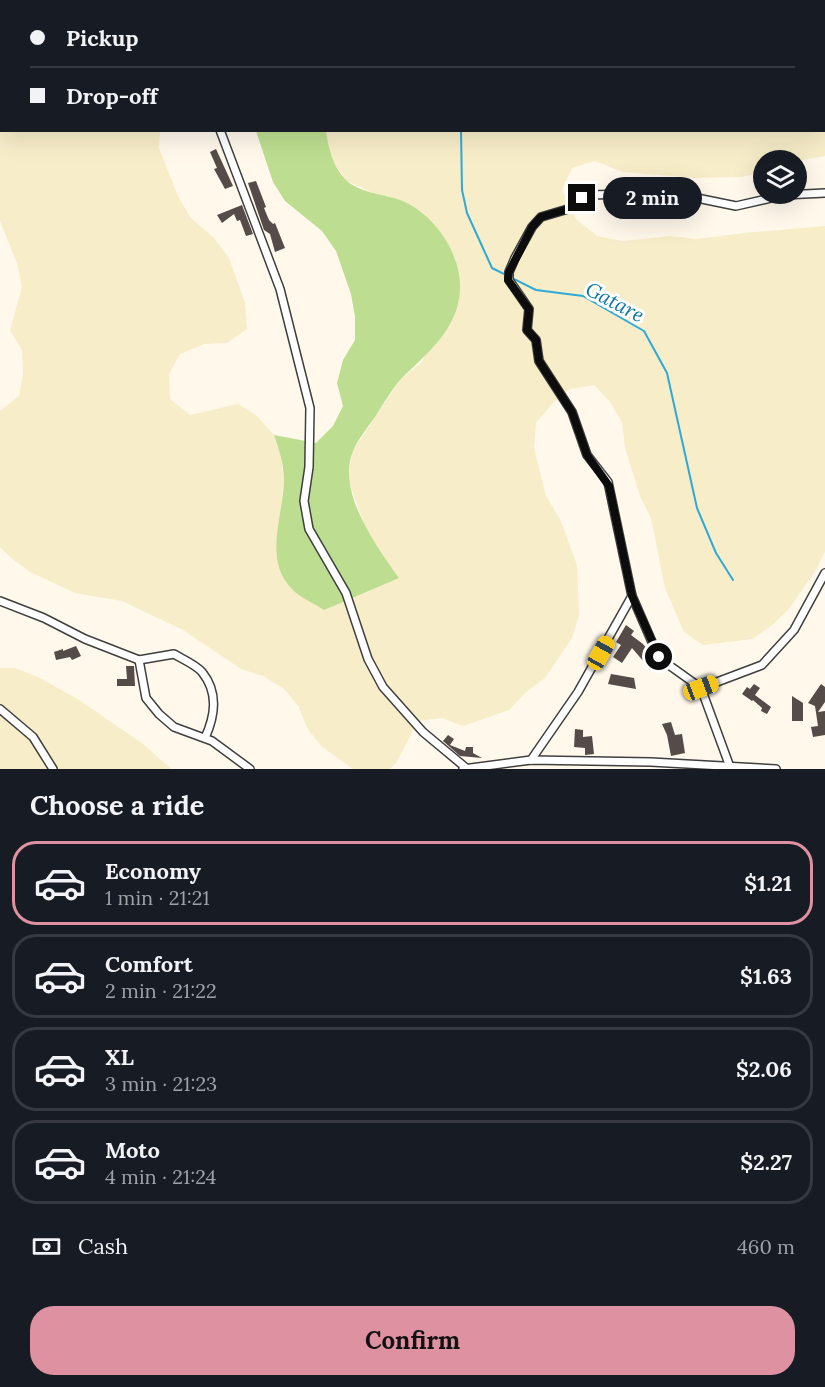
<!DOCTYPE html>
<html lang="en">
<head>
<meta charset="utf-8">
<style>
  :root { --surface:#171b24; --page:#20242c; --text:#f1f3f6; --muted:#9ea1a6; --line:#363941; --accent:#de91a1 }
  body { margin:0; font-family:Lora,serif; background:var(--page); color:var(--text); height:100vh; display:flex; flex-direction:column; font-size:22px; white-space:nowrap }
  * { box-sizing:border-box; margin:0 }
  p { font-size:20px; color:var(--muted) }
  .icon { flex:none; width:33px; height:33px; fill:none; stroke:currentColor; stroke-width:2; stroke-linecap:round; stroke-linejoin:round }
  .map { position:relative; height:769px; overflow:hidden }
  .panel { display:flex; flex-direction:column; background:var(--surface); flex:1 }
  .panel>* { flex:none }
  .guide { position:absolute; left:0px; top:0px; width:825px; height:132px; box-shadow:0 6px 24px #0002; display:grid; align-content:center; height:132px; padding:0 30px; background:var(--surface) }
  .controls { position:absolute; left:753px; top:150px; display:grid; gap:12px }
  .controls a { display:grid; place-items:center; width:54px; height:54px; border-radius:50%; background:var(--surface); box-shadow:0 6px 24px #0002; font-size:30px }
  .end { position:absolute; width:27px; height:27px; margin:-14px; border:8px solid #0c0c0c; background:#fff; box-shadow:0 0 0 3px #fff }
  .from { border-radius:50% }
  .bubble { position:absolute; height:42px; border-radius:21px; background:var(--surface); box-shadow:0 6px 24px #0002; font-size:20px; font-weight:700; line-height:42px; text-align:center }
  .car { position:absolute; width:18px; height:36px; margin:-18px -9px; border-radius:8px; box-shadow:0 0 4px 2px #0007; background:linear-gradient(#f5c518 24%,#345 0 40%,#f5c518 0 76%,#345 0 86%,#f5c518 0) }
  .guide b { display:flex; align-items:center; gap:21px; height:57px; font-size:22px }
  .guide b+b { border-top:2px solid var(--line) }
  .guide i { width:15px; height:15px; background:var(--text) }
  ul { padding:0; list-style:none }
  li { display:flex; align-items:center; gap:18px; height:84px; margin:0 12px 9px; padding:0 18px; border:3px solid var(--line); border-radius:24px }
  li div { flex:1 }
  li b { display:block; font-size:22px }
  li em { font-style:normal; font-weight:700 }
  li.active { border-color:var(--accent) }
  li>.icon { width:54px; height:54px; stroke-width:1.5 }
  h2 { padding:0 30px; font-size:27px; line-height:72px }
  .pay { display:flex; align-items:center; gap:15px; height:66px; padding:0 30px; font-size:22px }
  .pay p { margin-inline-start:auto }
  .button { display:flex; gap:12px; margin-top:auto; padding:12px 30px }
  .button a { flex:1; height:69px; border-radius:24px; background:var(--accent); color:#111; font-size:24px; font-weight:700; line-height:69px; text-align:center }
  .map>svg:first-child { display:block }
  .farmland { fill:#f7edc9 }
  .forest { fill:#bdde90 }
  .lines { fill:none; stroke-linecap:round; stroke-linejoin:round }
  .stream { stroke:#2daad7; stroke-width:2 }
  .building { fill:#554b48 }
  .street-casing { stroke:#3f3f3f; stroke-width:10 }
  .path { stroke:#2e2e2e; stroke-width:1.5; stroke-dasharray:6 3; stroke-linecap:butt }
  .street { stroke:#fff; stroke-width:7 }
  .route { stroke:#0c0c0c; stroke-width:8 }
  .labels { text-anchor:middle; stroke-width:6; stroke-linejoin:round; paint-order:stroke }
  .water-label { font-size:20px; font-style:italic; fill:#0d78a6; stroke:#fff }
</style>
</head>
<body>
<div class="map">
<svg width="825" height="769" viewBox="0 0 825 769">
  <rect width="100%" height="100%" fill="#fff8eb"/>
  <g class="farmland">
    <polygon points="0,0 108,0 2,2 2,130 160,131 159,148 178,196 190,217 214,238 229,258 245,303 247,329 227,343 204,344 180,354 169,374 170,399 190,415 238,404 257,416 274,435 280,452 284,480 277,535 399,578 367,532 348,479 352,452 400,380 422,362 456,260 441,234 422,212 399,200 373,193 347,181 331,159 326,131 824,130 824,2 316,0 825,0 825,156 797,161 764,160 763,172 741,177 695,178 623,172 595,161 572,168 562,190 576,219 597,236 622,241 671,236 696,239 745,233 825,226 825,552 816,570 788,610 771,626 752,639 703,645 684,632 665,588 651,518 640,496 625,448 622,422 610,402 594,385 570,389 552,404 536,423 534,448 546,496 560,519 577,565 579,615 572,638 545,678 526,692 509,710 463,726 442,718 418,721 396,763 390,769 353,769 321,746 307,728 299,707 284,689 263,676 241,669 183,630 122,601 75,593 30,572 10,557 0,547 0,411 19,396 23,374 22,350 10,330 22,287 17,263 0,221"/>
    <polygon points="0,668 15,668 38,677 79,700 143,744 171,769 0,769"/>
  </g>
  <path class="forest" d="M256,131H326C329,149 332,166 346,180C358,192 381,194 397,199C432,210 462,253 460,290C458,330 426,354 401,379C391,390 383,405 375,417C368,427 358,439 353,451C336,492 377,547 399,578L324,610C314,603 300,598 292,589C263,561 283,515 284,481C284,465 279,449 274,435L316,443L333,426L343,406L337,383L343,360L355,340V317L351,294L336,251L322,231L285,201L273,182Z"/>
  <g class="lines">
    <g class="stream">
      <polyline points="408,0 409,2"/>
      <polyline points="461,130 462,190 467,213 492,268 536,290 583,296 644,331 667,373 697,508 716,553 733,580"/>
    </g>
  </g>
  <g class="building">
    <polygon points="216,149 233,186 225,189 214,169 217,168 210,152"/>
    <polygon points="256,181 266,207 264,208 269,220 273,224 275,223 285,248 275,252 270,234 264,230 248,183"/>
    <polygon points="242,205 253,234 246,236 240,220 237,221 234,214 222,223 217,215"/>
    <polygon points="626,625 634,631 631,635 643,644 651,654 655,662 652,665 646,660 644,662 632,648 622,663 613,657 621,645 616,642"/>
    <polygon points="76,646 81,656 72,660 70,657 56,660 54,652 63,649 63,651"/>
    <polygon points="126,666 134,666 135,686 117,686 117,679 127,679"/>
    <polygon points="611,674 634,678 636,689 608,684"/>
    <polygon points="754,684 760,688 755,695 771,707 767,714 761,711 762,708 753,700 752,701 742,694 747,687 750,689"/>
    <polygon points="821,684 825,687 825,702 818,712 825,711 825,735 813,737 811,727 818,726 815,706 808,703"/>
    <polygon points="792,696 803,703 803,721 792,721"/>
    <polygon points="671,722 675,735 682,734 685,753 671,756 667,735 662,724"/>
    <polygon points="575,729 583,730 583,737 592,736 594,754 585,755 585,748 574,747"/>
    <polygon points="448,735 454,739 450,745 465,751 466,747 473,747 473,753 482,758 460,756 443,741"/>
  </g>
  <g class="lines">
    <defs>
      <g id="street">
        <polyline points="164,0 165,2"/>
        <polyline points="220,130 280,289 310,408 309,467 304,501 309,529 346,593 368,659 383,687 423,732 465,767"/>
        <polyline points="632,596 659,658 701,688 730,767"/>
        <path d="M0,601L44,618L85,639L139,660L174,654C182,659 195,664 202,672C219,693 215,716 205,738"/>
        <polyline points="139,660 146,698 159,714 174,727 212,741 250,769"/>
        <polyline points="701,688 762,665 794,630 825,573"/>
        <polyline points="0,709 33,737 53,769"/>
        <polyline points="531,760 578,692 632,596 608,482 587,455 572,412 539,361 536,340 527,330 529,309 509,280 509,272 515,258 532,227 541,217 568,209 587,195 632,194 674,202 692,197 736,206 784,195 825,193"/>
        <polyline points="463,769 531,760 651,762 776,769"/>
      </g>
    </defs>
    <use href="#street" class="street-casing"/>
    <g class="path">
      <polyline points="815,0 817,2"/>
      <polyline points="824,7 825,9"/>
    </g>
    <use href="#street" class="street"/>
  </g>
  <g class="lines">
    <polyline class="route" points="582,198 568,209 541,217 532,227 509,272 508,280 529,309 527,330 536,340 539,361 572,412 587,455 609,486 632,596 659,657"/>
  </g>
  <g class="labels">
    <g class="water-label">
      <text transform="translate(615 302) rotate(28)" y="7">Gatare</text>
    </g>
  </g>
</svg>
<div class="controls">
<a><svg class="icon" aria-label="layers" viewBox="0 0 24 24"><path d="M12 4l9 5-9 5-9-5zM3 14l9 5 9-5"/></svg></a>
</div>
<i class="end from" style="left:659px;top:657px"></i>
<i class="end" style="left:582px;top:198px"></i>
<div class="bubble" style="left:603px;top:177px;width:99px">2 min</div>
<i class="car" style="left:601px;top:653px;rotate:29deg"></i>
<i class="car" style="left:701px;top:688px;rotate:69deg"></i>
<div class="guide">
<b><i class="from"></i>Pickup</b>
<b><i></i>Drop-off</b>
</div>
</div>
<section class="panel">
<h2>Choose a ride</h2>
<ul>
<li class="active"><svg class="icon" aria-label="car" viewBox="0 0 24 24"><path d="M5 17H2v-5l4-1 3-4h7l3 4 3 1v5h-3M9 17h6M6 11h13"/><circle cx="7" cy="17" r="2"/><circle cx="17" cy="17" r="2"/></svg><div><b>Economy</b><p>1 min · 21:21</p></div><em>$1.21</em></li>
<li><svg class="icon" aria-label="car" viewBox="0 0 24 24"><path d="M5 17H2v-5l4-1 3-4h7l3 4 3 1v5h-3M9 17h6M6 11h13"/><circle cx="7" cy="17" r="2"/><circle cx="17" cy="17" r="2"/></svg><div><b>Comfort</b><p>2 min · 21:22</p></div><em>$1.63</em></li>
<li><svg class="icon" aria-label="car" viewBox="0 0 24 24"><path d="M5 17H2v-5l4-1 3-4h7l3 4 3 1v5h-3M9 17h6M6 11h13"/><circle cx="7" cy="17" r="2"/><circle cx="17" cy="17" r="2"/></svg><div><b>XL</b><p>3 min · 21:23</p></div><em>$2.06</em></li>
<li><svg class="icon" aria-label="car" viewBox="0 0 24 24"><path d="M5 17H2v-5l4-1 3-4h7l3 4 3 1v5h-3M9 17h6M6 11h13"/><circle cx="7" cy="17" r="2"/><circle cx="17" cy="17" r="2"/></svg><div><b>Moto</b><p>4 min · 21:24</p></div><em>$2.27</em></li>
</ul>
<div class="pay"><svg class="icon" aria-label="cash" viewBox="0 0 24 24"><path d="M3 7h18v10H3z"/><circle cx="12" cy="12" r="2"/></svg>Cash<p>460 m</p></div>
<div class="button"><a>Confirm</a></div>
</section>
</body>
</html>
